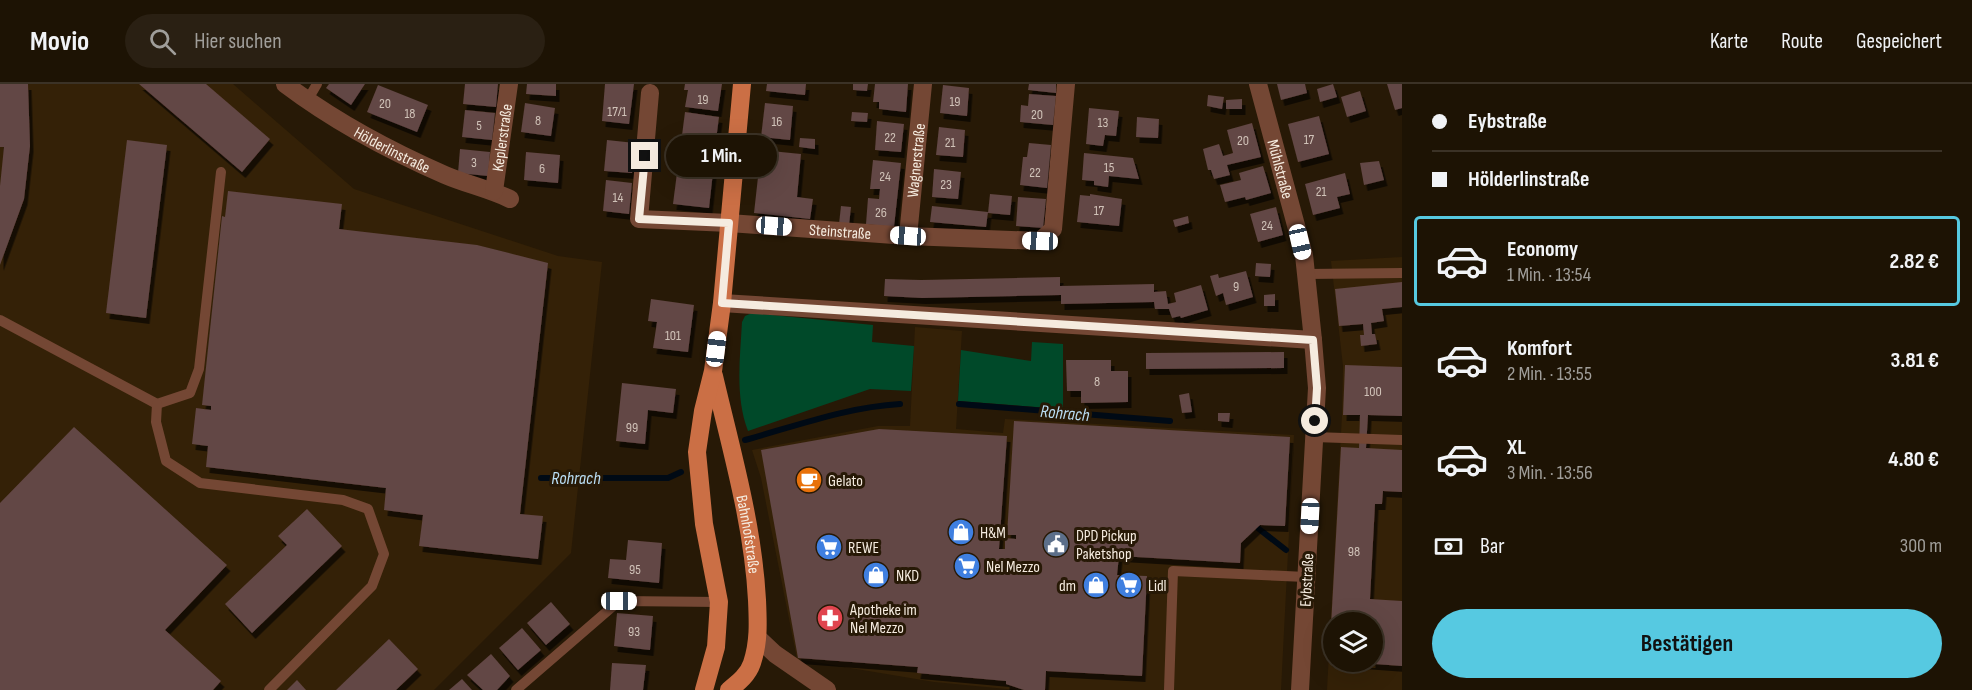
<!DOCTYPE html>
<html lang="de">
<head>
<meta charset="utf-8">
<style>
  :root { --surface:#1d1304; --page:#2a2013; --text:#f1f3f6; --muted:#a09e9a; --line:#3b3226; --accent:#56c9e1 }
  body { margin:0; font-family:"Sofia Sans Condensed",sans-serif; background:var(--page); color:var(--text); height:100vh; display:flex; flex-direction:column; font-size:22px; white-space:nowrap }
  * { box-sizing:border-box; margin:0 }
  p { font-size:20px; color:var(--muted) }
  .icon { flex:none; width:33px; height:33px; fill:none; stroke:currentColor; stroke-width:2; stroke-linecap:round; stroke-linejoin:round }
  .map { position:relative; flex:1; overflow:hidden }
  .details { display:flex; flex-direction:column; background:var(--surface); width:570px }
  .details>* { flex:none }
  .hud { display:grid; align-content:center; height:132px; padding:0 30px; background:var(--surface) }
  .fabs { position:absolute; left:1323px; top:528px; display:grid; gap:12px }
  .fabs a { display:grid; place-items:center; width:60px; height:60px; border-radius:50%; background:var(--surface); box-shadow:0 6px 24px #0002,0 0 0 2px var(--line); font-size:30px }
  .end { position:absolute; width:27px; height:27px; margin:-14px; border:8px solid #f5ebdf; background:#111; box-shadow:0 0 0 3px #111 }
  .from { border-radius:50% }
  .bubble { position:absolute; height:42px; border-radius:21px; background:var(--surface); box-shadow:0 6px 24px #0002,0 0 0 2px var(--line); font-size:20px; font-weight:700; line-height:42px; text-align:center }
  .car { position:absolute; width:18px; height:36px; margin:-18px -9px; border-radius:8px; box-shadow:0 0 4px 2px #0007; background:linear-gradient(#fff 24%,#345 0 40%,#fff 0 76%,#345 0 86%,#fff 0) }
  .hud b { display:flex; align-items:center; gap:21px; height:57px; font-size:22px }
  .hud b+b { border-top:2px solid var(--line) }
  .hud i { width:15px; height:15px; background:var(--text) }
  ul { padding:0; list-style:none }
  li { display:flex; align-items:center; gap:18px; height:90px; margin:0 12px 9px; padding:0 18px; border:3px solid transparent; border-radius:6px }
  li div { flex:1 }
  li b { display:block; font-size:22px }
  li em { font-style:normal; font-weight:700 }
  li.current { border-color:var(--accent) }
  li>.icon { width:54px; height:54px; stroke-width:1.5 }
  .pay { display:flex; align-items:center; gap:15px; height:66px; padding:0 30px; font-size:22px }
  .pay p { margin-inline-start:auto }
  .action { display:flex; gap:12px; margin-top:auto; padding:12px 30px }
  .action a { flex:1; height:69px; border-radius:36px; background:var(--accent); color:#111; font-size:24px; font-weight:700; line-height:69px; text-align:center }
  header { display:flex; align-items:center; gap:36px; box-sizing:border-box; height:84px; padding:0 30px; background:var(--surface); border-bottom:2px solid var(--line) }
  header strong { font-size:28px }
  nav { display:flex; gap:33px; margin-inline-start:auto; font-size:21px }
  .search { width:420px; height:54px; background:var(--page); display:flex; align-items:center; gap:15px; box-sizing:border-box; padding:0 21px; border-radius:33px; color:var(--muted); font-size:22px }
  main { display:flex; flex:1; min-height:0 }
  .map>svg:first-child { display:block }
  .built { fill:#342107; fill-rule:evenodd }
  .green { fill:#004929 }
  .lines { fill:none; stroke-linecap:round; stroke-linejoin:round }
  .stream { stroke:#000a15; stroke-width:6 }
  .building { fill:#624644; filter:url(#shadow) }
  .service { stroke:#744734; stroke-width:10 }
  .minor { stroke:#744734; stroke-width:18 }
  .tertiary { stroke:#744734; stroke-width:18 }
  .primary { stroke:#cb6f45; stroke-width:18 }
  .route { stroke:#f5ebdf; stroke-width:8 }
  .labels { text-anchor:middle; stroke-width:6; stroke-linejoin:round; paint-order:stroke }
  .number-label { font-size:14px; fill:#d0c2b8 }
  .street-label { font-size:16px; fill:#f5ebdf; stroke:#271906 }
  .poi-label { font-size:16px; fill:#f5ebdf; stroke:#271906; text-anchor:start }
  .water-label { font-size:18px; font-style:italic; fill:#badef5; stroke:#271906 }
</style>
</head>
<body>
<header>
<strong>Movio</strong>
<div class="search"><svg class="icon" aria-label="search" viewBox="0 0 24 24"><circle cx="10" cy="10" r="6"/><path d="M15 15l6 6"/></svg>Hier suchen</div>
<nav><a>Karte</a><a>Route</a><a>Gespeichert</a></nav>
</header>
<main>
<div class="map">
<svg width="1402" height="606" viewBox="0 0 1402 606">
  <defs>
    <filter id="shadow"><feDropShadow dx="3.5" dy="6" stdDeviation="0" flood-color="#0009"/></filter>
  </defs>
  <rect width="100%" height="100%" fill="#271906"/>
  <g class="built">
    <polygon points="0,0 233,0 354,105 558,172 602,178 571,469 434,606 0,606"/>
    <path d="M1402,173V606H1327L1342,331L1343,282L1331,177ZM1334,538H1372V578H1334Z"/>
    <polygon points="915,243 962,247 956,345 1003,349 1005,335 1294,351 1281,606 1017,606 934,598 797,575 761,394 752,366 878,342 910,342"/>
  </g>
  <g class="green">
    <path d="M752,229L873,241L872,258L914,262L911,307L870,305L748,347C735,313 740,275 742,238L745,232Z"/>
    <polygon points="1032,258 1063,260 1063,325 958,317 961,266 1031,277"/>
  </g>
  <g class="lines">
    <g class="stream">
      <polyline points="959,320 1170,337"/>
      <path d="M745,356C796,342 847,323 900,320"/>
      <polyline points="541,394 668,394 681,388"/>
      <polyline points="1259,445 1286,466"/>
    </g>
  </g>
  <g class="building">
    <polygon points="0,0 28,0 30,62 24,115 0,181 0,102 4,63 0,63"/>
    <polygon points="139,0 206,0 270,55 242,88"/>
    <polygon points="329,0 365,0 351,21 326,4"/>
    <polygon points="465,0 498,0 496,23 463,20"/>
    <polygon points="527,0 556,0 556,12 526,10"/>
    <polygon points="605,0 634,0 629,40 602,37"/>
    <polygon points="685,0 722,0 718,27 685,23 688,6 684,6"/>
    <polygon points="767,0 806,0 805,11 766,7"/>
    <polygon points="853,0 868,0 867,7 853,6"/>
    <polygon points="875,0 908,0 906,28 879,25 879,18 873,18"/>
    <polygon points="1029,0 1056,0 1056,9 1028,6"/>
    <polygon points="1277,0 1305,0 1307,9 1281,16"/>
    <polygon points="1333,0 1337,13 1320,18 1317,5"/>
    <polygon points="1387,0 1402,0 1402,24 1395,26"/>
    <polygon points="378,1 428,21 417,48 367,28"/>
    <polygon points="943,1 969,4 967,32 940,29"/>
    <polygon points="1360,7 1366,27 1347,33 1341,13"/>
    <polygon points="1029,10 1056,12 1053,41 1020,38 1021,21 1028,22"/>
    <polygon points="1208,11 1224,13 1222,25 1207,22"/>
    <polygon points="1242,15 1242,25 1226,25 1226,16"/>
    <polygon points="525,19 555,24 551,52 521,48"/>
    <polygon points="765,19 793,22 790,56 761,53"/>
    <polygon points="1089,24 1119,27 1116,52 1105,51 1103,62 1086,60"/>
    <polygon points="465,26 495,29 492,56 462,53"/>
    <polygon points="685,28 719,33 715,64 681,59"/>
    <polygon points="852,28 868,29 867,38 851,37"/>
    <polygon points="1319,32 1329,70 1298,78 1288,40"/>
    <polygon points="1137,33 1159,35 1158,54 1136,53"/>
    <polygon points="877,37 904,40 901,68 875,66"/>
    <polygon points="1252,39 1261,73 1227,81 1230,91 1214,95 1211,86 1208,86 1203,65 1219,60 1223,72 1233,69 1227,46"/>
    <polygon points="939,43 965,46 963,73 936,71"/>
    <polygon points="800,54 815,55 815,65 799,63"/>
    <polygon points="127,56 167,61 146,234 106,229"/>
    <polygon points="607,56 635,59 632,89 604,87"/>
    <polygon points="1029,59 1051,61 1047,104 1020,101 1023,73 1027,73"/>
    <polygon points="460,65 490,68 488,92 458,89"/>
    <polygon points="680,65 715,70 709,124 673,120"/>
    <polygon points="761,66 801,70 797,113 813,115 810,135 754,129"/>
    <polygon points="526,68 560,71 558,99 524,96"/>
    <polygon points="1084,69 1133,74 1139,95 1109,92 1108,103 1094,101 1094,97 1082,96"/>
    <polygon points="873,76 901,79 894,143 866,140 868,114 879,115 880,105 870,105"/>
    <polygon points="1379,77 1384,96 1364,101 1360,79"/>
    <polygon points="1263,82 1271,109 1246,116 1245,113 1225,118 1220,101 1241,96 1239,89"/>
    <polygon points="934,85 961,88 958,115 932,113"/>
    <polygon points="1345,89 1350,110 1337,113 1340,124 1313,131 1305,100"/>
    <polygon points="606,96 632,99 629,130 603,127"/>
    <polygon points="228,107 342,120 339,145 477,161 548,179 520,430 543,432 538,475 419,462 423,431 384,426 386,404 206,383 208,362 192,360 196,324 211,326 211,322 202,321 222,132 225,133"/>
    <polygon points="990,110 1012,112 1010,131 988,129"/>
    <polygon points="1090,110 1122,115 1119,142 1077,138 1080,111 1090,112"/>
    <polygon points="1018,113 1046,115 1043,144 1016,142"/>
    <polygon points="841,122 851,123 849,141 839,140"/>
    <polygon points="932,122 988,128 986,143 930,138"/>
    <polygon points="1276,123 1283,151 1258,158 1250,130"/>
    <polygon points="1188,132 1189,139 1175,143 1173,136"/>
    <polygon points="1256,179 1271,180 1270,193 1255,192"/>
    <polygon points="1246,187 1253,213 1226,221 1223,209 1216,212 1210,192 1218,190 1219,194"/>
    <polygon points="1060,193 1060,202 1154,200 1154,208 1166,207 1168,220 1176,218 1174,209 1201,201 1208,226 1181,234 1180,232 1172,234 1169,225 1155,225 1154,218 1061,220 1061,211 922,214 884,212 885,195 921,196"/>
    <polygon points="1402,198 1402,223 1382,225 1384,237 1371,239 1372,250 1375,250 1377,260 1361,262 1360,251 1364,251 1363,240 1339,242 1335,205"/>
    <polygon points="1275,210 1275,222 1264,222 1264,211"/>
    <polygon points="651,215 694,221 688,268 653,264 657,238 648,237"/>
    <polygon points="1284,268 1284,284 1146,285 1146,269"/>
    <polygon points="1066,276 1111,276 1111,287 1128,287 1128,318 1081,319 1081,307 1067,307"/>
    <polygon points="1345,281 1402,283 1402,332 1368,331 1366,364 1402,366 1402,408 1383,407 1382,420 1375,420 1370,515 1402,517 1402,582 1361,579 1361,578 1372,578 1372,538 1334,538 1334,578 1329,577 1341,363 1359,364 1360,331 1343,331"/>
    <polygon points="622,299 676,305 673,329 648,326 645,360 616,357"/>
    <polygon points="1189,309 1192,328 1182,329 1179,311"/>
    <polygon points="1218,329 1230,329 1229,338 1218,337"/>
    <polygon points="1014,337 1290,353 1285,442 1260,441 1241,459 1240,479 1119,472 1117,491 1147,492 1142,592 1046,587 1045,606 1024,606 1006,600 1006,597 917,589 918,583 798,574 761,366 879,345 1007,352 999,465 1005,465 1005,454 1016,455 1016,451 1007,451"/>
    <polygon points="74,343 227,481 165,546 221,597 213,606 0,606 0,419"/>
    <polygon points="307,425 342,462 252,549 225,520 287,461 278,452"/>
    <polygon points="628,456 662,459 659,499 608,494 610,475 626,476"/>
    <polygon points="551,518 570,540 546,561 527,539"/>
    <polygon points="617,529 653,532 650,566 614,562"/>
    <polygon points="522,544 541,566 518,586 499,564"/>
    <polygon points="389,555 418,585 396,606 336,606"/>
    <polygon points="491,570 510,592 497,606 483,606 467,591"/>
    <polygon points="612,579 646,581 643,606 610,606"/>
    <polygon points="462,595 472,606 449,606"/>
    <polygon points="297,596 306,606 287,606"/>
  </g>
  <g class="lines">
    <g class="service">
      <polyline points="307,17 317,0"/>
      <polyline points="1306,190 1402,189"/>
      <polyline points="0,236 157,320 190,309 199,285 221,88"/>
      <polyline points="157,320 156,338 166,377 200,399 343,416 368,425 384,470 372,502 269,606"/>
      <polyline points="1314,353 1402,356"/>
      <polyline points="516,606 619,517 719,518"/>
      <polyline points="1169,606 1173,487 1306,493"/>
    </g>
    <g class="minor">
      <path id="s1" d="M285,0C334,37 388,66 445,91C466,100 489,105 510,115"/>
      <path id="s2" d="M1258,0L1304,171L1313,256L1317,304L1300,606"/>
      <path id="s3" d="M650,9L639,135L729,139L908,152L1040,157L1053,145L1066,0"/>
      <path id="s4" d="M494,107L509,0"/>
      <path id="s5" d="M908,152L923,0"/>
      <polyline points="722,219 1313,256"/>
    </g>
    <polyline class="tertiary" points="758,554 775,570 827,606"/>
    <g class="primary">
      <path id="s6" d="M714,292C731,365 753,440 757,516C758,538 759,558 752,579C748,591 739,598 729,606"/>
      <polyline points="704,606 716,563 719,518 704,440 697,368 703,327 713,287 722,219 742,0"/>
    </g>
  </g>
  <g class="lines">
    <polyline class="route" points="645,72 639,135 729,139 722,219 1313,256 1317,304 1315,337"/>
  </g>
  <defs>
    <symbol id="cafe-disc" viewBox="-11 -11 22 22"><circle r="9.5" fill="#e8710a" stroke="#271906"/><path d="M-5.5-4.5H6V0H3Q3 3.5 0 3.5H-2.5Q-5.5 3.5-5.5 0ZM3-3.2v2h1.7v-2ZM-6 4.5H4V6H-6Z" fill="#fff"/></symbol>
    <symbol id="shop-disc" viewBox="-11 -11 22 22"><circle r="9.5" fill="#3f7fe0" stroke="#271906"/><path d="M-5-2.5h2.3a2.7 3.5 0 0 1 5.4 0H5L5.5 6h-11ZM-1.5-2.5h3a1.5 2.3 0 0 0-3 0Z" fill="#fff"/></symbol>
    <symbol id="civic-disc" viewBox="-11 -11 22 22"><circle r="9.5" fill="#5c6f8a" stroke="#271906"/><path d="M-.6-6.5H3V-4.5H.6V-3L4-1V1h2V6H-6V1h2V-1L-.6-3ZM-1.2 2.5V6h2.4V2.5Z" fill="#fff"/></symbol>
    <symbol id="supermarket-disc" viewBox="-11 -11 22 22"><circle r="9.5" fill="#3f7fe0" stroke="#271906"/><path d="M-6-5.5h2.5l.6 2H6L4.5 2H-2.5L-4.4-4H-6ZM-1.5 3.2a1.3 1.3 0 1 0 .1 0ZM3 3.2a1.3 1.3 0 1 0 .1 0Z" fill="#fff"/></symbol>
    <symbol id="pharmacy-disc" viewBox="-11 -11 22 22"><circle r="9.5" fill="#e0444e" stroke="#271906"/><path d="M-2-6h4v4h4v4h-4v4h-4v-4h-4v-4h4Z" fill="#fff"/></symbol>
  </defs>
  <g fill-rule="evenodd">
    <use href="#cafe-disc" x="794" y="381" width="30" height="30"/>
    <use href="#shop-disc" x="946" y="433" width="30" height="30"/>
    <use href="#civic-disc" x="1041" y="445" width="30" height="30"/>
    <use href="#supermarket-disc" x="814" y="448" width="30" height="30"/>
    <use href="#supermarket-disc" x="952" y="467" width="30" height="30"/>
    <use href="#shop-disc" x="861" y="476" width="30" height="30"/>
    <use href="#shop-disc" x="1081" y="486" width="30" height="30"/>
    <use href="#supermarket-disc" x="1114" y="486" width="30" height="30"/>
    <use href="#pharmacy-disc" x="815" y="519" width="30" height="30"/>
  </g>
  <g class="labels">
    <g class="number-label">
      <text x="703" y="20">19</text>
      <text x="955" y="22">19</text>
      <text x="385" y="24">20</text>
      <text x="617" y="32">17/1</text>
      <text x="410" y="34">18</text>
      <text x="1037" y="35">20</text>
      <text x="538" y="41">8</text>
      <text x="777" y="42">16</text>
      <text x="1103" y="43">13</text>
      <text x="479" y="46">5</text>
      <text x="890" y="58">22</text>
      <text x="1309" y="60">17</text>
      <text x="1243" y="61">20</text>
      <text x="950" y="63">21</text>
      <text x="474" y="83">3</text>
      <text x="1109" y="88">15</text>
      <text x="542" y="89">6</text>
      <text x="1035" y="93">22</text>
      <text x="885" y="97">24</text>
      <text x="946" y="105">23</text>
      <text x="1321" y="112">21</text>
      <text x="618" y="118">14</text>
      <text x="1099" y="131">17</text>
      <text x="881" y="133">26</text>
      <text x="1267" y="146">24</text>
      <text x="1236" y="207">9</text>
      <text x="673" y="256">101</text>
      <text x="1097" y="302">8</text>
      <text x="1373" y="312">100</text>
      <text x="632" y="348">99</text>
      <text x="1354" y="472">98</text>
      <text x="635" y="490">95</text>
      <text x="634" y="552">93</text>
    </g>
    <g class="street-label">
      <text dy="6" stroke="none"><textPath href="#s4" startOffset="54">Keplerstraße</textPath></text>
      <text dy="6" stroke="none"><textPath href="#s1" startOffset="126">Hölderlinstraße</textPath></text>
      <text dy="6" stroke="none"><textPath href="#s5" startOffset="76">Wagnerstraße</textPath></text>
      <text dy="6" stroke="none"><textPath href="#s2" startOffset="88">Mühlstraße</textPath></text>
      <text dy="6" stroke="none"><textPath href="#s3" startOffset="328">Steinstraße</textPath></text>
      <text dy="6" stroke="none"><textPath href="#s6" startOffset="162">Bahnhofstraße</textPath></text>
      <text transform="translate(1306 496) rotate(-87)" y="6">Eybstraße</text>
    </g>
    <g class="poi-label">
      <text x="828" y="402">Gelato</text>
      <text x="980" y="454">H&amp;M</text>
      <text x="1076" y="457">DPD Pickup<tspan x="1076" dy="18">Paketshop</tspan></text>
      <text x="848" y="469">REWE</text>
      <text x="986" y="488">Nel Mezzo</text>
      <text x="896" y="497">NKD</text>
      <text x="1076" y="507" text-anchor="end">dm</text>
      <text x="1148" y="507">Lidl</text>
      <text x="850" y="531">Apotheke im<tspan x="850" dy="18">Nel Mezzo</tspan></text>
    </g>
    <g class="water-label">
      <text transform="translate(1065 329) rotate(5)" y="6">Rohrach</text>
      <text x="576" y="400">Rohrach</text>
    </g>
  </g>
</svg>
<div class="fabs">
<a><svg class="icon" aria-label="layers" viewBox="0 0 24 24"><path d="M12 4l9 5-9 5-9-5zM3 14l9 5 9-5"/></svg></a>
</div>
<i class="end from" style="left:1315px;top:337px"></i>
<i class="end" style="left:645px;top:72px"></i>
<div class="bubble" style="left:666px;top:51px;width:111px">1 Min.</div>
<i class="car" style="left:774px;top:142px;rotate:94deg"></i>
<i class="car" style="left:908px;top:152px;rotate:274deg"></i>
<i class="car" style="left:1040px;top:157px;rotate:272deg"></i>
<i class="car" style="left:1300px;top:158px;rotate:167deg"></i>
<i class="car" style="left:716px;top:265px;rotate:7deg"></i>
<i class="car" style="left:1310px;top:432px;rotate:183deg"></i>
<i class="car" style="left:619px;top:517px;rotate:90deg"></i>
</div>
<section class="details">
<div class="hud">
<b><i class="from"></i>Eybstraße</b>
<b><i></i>Hölderlinstraße</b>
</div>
<ul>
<li class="current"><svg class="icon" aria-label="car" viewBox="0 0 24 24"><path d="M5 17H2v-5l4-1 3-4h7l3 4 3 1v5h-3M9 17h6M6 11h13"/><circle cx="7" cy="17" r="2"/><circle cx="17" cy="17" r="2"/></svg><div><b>Economy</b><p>1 Min. · 13:54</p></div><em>2.82 €</em></li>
<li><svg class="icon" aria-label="car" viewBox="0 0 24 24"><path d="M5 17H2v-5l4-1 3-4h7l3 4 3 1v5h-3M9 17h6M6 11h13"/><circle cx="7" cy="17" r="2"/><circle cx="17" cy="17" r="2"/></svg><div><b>Komfort</b><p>2 Min. · 13:55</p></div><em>3.81 €</em></li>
<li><svg class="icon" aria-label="car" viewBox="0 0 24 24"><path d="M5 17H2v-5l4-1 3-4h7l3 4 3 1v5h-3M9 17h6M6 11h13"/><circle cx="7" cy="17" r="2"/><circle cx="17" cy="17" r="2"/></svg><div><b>XL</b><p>3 Min. · 13:56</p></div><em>4.80 €</em></li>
</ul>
<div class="pay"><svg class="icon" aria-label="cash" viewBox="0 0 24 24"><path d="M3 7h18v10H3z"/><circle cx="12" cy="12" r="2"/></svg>Bar<p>300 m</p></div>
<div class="action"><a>Bestätigen</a></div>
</section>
</main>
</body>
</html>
